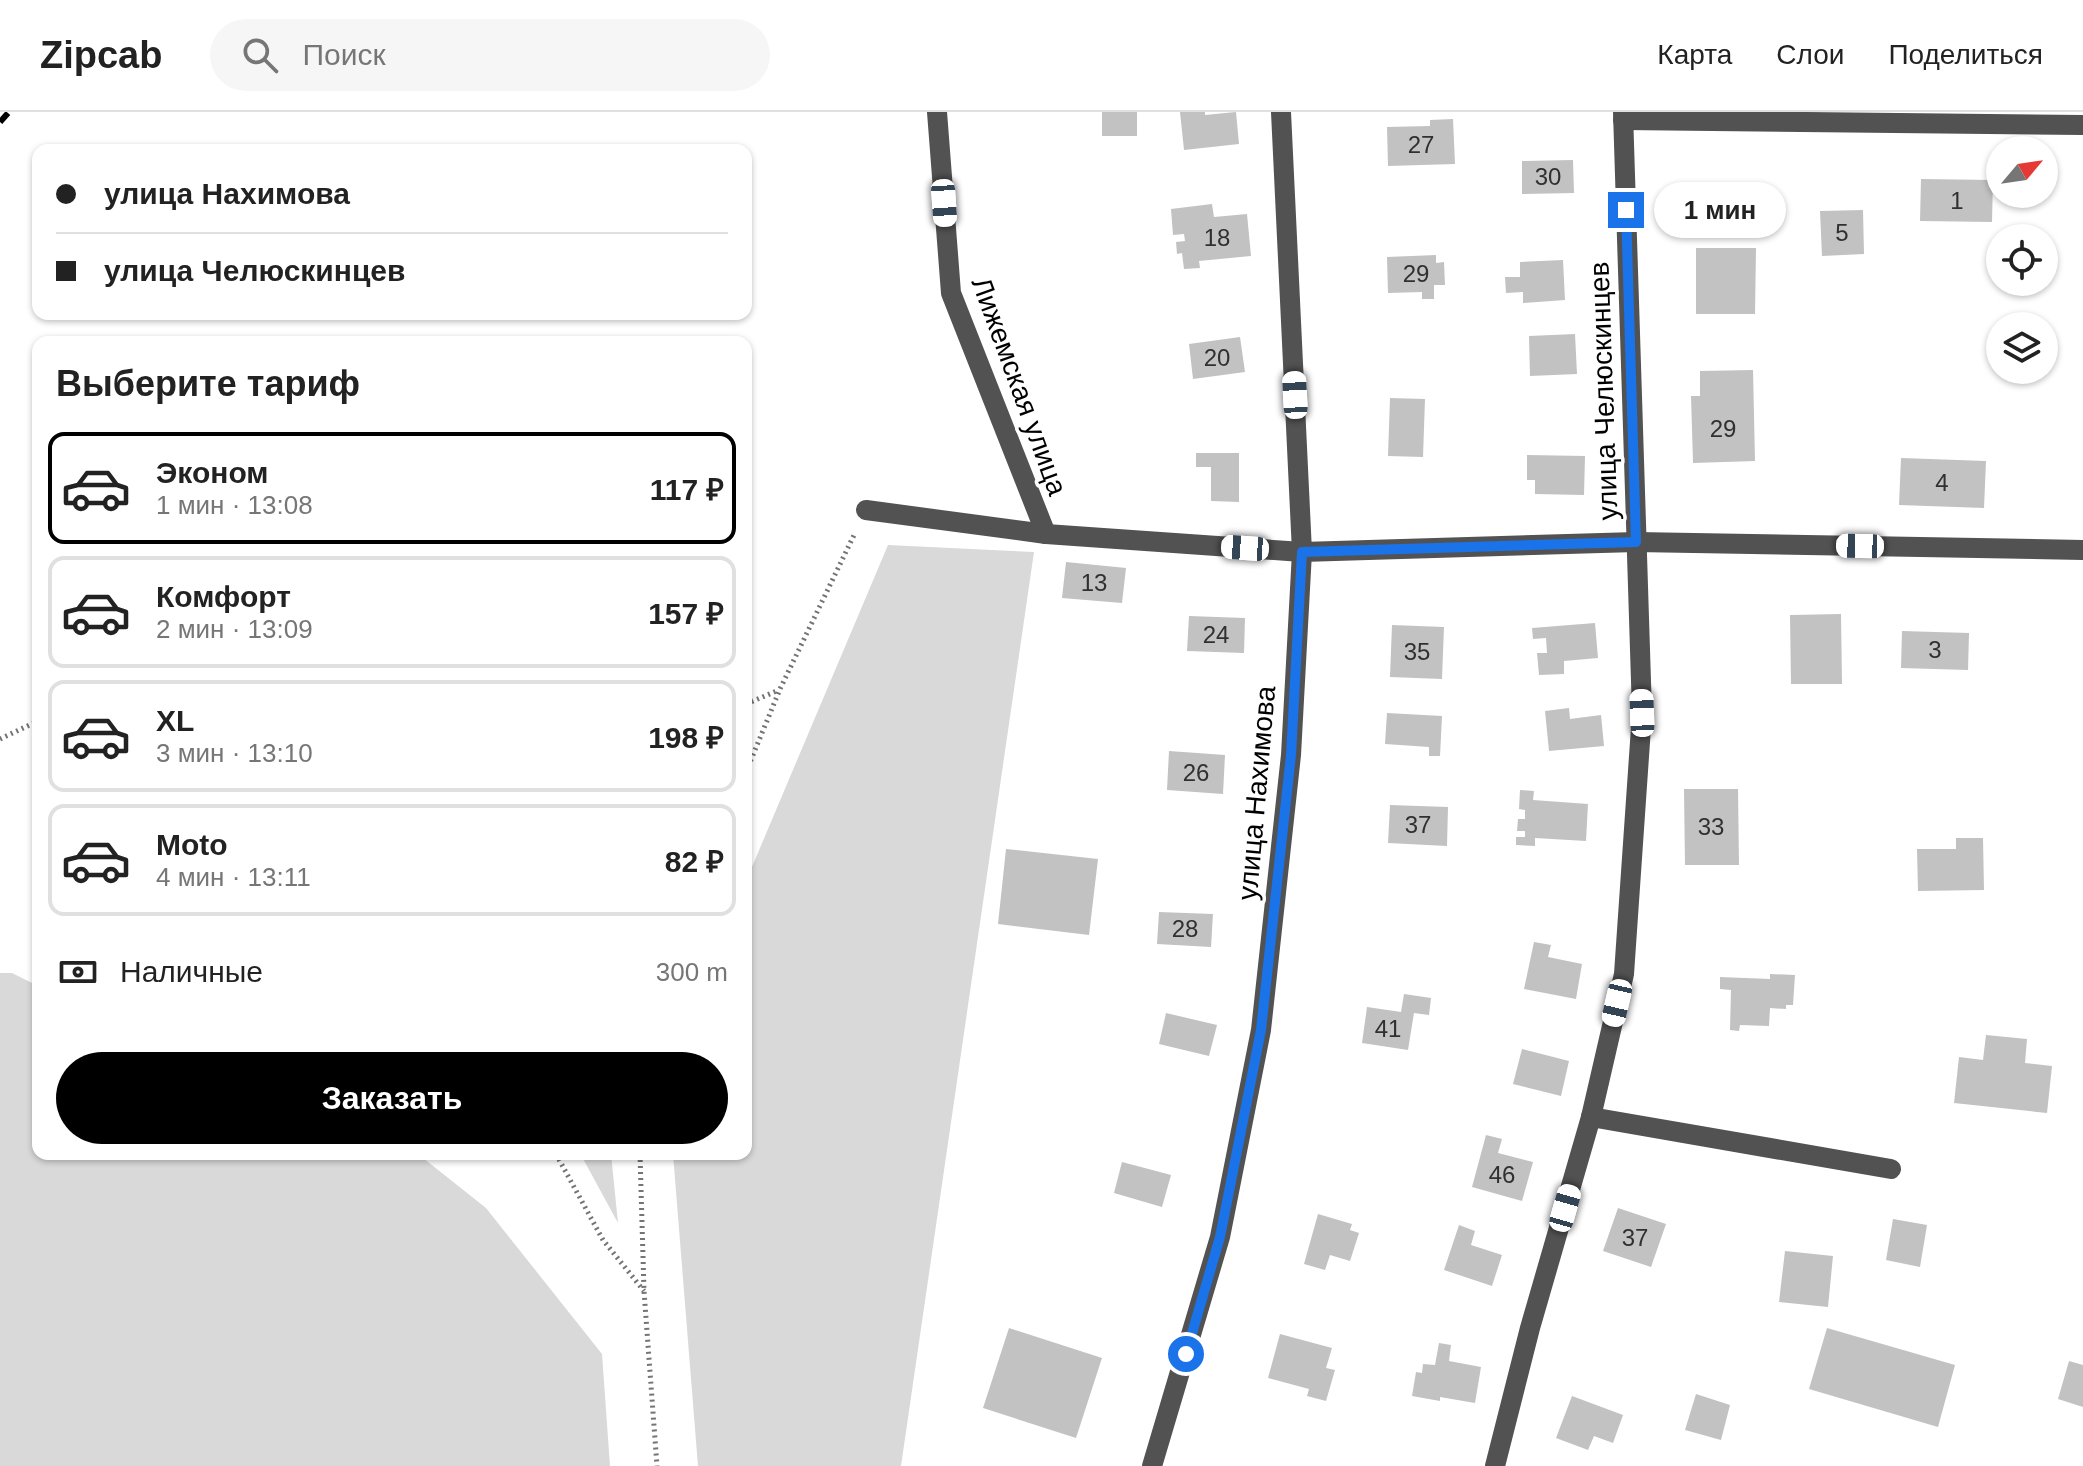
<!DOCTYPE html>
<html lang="ru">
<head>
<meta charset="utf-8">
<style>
  :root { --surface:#fff; --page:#f6f6f6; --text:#222; --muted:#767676; --line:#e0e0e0; --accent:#000 }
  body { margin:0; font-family:Arial,sans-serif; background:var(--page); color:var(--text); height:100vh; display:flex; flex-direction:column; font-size:30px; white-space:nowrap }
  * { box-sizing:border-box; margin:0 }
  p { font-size:26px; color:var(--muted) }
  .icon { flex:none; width:44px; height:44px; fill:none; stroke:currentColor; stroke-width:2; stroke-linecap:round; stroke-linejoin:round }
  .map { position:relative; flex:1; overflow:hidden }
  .drawer { position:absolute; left:32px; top:224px; width:720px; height:824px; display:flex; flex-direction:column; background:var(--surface); border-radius:16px; box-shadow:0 2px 6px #0004 }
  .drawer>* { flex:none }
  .banner { position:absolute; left:32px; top:32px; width:720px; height:176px; border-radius:16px; box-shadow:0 2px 6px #0004; display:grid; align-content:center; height:176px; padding:0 24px; background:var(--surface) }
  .needle { width:52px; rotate:61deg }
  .buttons { position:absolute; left:1986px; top:24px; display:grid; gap:16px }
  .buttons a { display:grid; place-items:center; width:72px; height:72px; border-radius:50%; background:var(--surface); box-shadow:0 2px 6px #0004; font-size:40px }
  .end { position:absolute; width:36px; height:36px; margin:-18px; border:10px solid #1a73e8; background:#fff; box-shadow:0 0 0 4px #fff }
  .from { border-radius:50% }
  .bubble { position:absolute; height:56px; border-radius:28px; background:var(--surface); box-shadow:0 2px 6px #0004; font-size:26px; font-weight:700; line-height:56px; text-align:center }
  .car { position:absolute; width:24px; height:48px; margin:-24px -12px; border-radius:10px; box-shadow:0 0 6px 2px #0007; background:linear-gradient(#fff 24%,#345 0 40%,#fff 0 76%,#345 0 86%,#fff 0) }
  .banner b { display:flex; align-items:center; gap:28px; height:76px; font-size:30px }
  .banner b+b { border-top:2px solid var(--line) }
  .banner i { width:20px; height:20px; background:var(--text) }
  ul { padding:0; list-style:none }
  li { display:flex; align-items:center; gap:24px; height:112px; margin:0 16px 12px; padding:0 8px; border:4px solid var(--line); border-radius:16px }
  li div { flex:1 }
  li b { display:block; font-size:30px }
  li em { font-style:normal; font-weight:700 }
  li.selected { border-color:var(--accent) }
  li>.icon { width:72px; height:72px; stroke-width:1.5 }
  h2 { padding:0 24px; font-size:36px; line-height:96px }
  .pay { display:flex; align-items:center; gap:20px; height:88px; padding:0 24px; font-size:30px }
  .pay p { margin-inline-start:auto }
  .action { display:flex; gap:16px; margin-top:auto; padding:16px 24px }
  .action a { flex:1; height:92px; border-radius:48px; background:var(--accent); color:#fff; font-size:32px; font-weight:700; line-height:92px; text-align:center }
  header { display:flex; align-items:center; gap:48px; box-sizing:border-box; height:112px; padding:0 40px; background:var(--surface); border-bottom:2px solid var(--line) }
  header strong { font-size:38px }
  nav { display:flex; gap:44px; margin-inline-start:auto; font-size:28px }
  .search { width:560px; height:72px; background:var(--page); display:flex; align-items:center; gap:20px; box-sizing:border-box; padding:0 28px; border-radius:44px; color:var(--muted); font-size:30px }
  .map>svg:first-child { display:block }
  .green { fill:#d9d9d9 }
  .building { fill:#c2c2c2 }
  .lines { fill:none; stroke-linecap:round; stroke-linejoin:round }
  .path { stroke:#747474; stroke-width:5; stroke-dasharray:2 4; stroke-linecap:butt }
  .minor { stroke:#525252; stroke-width:20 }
  .rail { stroke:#000; stroke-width:6; stroke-dasharray:12 4 2 4; stroke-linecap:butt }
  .route { stroke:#1a73e8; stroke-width:10 }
  .labels { text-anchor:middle; stroke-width:7; stroke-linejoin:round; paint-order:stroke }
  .number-label { font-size:24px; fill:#303030 }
  .street-label { font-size:28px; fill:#000; stroke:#fff }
</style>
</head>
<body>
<header>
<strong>Zipcab</strong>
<div class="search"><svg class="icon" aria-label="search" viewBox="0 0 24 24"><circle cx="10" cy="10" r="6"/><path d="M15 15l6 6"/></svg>Поиск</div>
<nav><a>Карта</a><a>Слои</a><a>Поделиться</a></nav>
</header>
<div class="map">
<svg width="2083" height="1354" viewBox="0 0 2083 1354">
  <rect width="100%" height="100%" fill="#fff"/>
  <g class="green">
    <polygon points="888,433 1034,440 901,1354 698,1354 673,1042 746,1042 746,769"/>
    <polygon points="0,861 12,861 38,874 38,1042 418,1042 486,1096 602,1242 610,1354 0,1354"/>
    <polygon points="580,1042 611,1042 618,1111 581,1043"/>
  </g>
  <g class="building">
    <rect x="1102" y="0" width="35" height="24"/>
    <polygon points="1180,0 1205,0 1205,3 1236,0 1239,32 1184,38"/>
    <polygon points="1453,7 1455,52 1388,54 1387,15 1430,14 1430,8"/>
    <polygon points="1573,48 1574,81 1522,82 1522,49"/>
    <polygon points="1921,67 1993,68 1992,110 1920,109"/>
    <polygon points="1212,92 1214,105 1247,102 1251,144 1199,149 1200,156 1184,157 1182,141 1177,142 1176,130 1185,129 1184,122 1173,123 1171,97"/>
    <polygon points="1863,98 1864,142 1822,144 1820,99"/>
    <polygon points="1696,136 1756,136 1755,202 1696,202"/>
    <polygon points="1436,143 1436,151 1444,150 1445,173 1434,173 1434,187 1422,187 1422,180 1388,181 1387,145"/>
    <polygon points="1563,148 1565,188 1523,191 1523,180 1506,181 1505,165 1520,165 1520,150"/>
    <polygon points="1575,222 1577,262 1530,264 1529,224"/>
    <polygon points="1240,225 1245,260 1193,267 1189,232"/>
    <polygon points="1753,258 1755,349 1693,351 1691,284 1700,284 1700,259"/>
    <polygon points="1390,286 1425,287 1423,345 1388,344"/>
    <polygon points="1196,341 1239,341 1239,390 1211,389 1211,355 1196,355"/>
    <polygon points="1527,343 1585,344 1584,383 1535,382 1535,368 1527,368"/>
    <polygon points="1901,346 1986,349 1984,396 1899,393"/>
    <polygon points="1066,450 1126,456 1122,491 1062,486"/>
    <polygon points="1841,502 1842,572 1791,572 1790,503"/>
    <polygon points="1189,504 1245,506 1244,541 1187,539"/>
    <polygon points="1595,511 1598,546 1564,549 1564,562 1539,563 1537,541 1547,541 1546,526 1533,527 1532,516"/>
    <polygon points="1392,513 1444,515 1442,567 1390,565"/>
    <polygon points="1902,519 1969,521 1968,558 1901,556"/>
    <polygon points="1569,596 1570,607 1601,603 1604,634 1549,639 1545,599"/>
    <polygon points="1387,601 1442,604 1440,644 1429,644 1429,635 1385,632"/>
    <polygon points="1169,639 1225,643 1223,682 1167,678"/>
    <polygon points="1684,677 1738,677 1739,753 1685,753"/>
    <polygon points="1520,678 1534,679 1533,688 1588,692 1586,729 1535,726 1535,734 1516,733 1516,725 1525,725 1525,719 1517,719 1518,707 1525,707 1525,698 1519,697"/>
    <polygon points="1390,693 1448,695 1447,734 1388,731"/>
    <polygon points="1956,726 1983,726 1984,778 1918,779 1917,737 1956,737"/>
    <polygon points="1006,737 1098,747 1089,823 998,812"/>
    <polygon points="1159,800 1213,802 1211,835 1157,832"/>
    <polygon points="1534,830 1551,833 1548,845 1582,852 1576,887 1524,877"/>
    <polygon points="1770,862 1795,863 1793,893 1786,893 1786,897 1770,896 1769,914 1740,913 1739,919 1730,918 1731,878 1720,877 1720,865 1770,867"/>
    <polygon points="1404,882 1431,886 1429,903 1414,901 1408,938 1362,931 1367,895 1401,900"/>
    <polygon points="1166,901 1217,913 1209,944 1159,932"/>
    <polygon points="1986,923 2027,927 2025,951 2052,954 2047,1001 1954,991 1959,945 1983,948"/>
    <polygon points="1522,937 1569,949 1561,984 1513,972"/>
    <polygon points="1486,1023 1502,1027 1498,1041 1533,1050 1522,1089 1472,1075"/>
    <polygon points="1122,1050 1171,1063 1162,1095 1114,1081"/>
    <polygon points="1618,1096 1666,1112 1651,1155 1603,1139"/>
    <polygon points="1318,1102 1352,1112 1350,1118 1359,1121 1350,1149 1330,1143 1325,1158 1304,1152"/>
    <polygon points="1893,1107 1927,1113 1920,1155 1886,1148"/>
    <polygon points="1459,1113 1475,1119 1471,1133 1502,1143 1492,1174 1444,1158"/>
    <polygon points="1785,1139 1833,1144 1828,1195 1779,1190"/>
    <polygon points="1009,1216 1102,1246 1076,1326 983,1296"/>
    <polygon points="1827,1216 1955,1253 1938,1315 1809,1277"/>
    <polygon points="1280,1222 1332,1236 1326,1256 1335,1258 1326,1289 1307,1284 1309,1277 1268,1266"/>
    <polygon points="1439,1231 1451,1233 1449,1249 1481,1255 1475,1291 1440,1285 1440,1289 1412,1284 1416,1260 1422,1261 1423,1252 1435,1253"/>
    <polygon points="2069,1249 2083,1253 2083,1295 2058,1287"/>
    <polygon points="1696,1282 1730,1293 1721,1328 1685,1318"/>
    <polygon points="1572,1284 1623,1303 1613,1331 1594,1324 1588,1338 1556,1326"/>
  </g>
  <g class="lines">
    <g class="path">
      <polyline points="746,592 779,578"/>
      <polyline points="0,627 38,609"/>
      <polyline points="746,660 780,577 855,421"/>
      <polyline points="556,1042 603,1128 644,1179"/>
      <polyline points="640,1042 644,1179 657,1354"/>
    </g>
    <g class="minor">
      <polyline points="937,0 951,181 1046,422"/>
      <polyline points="1623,8 2083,13"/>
      <polyline points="866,398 1046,422 1302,440 1636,430 2083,438"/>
      <polyline points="1591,1005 1891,1057"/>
      <polyline points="1152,1354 1220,1125 1261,918 1291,643 1302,440 1281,0"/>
      <polyline points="1495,1354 1530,1216 1591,1005 1624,862 1642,601 1623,0"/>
    </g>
    <polyline class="rail" points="0,10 9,0"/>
  </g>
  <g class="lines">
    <polyline class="route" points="1186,1242 1220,1125 1261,918 1291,643 1302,440 1636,430 1626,98"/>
  </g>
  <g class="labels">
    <g class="number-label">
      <text x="1421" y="41">27</text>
      <text x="1548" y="73">30</text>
      <text x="1957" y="97">1</text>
      <text x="1842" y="129">5</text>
      <text x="1217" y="134">18</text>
      <text x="1416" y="170">29</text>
      <text x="1217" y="254">20</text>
      <text x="1723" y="325">29</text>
      <text x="1942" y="379">4</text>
      <text x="1094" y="479">13</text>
      <text x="1216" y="531">24</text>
      <text x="1935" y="546">3</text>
      <text x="1417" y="548">35</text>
      <text x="1196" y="669">26</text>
      <text x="1418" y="721">37</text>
      <text x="1711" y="723">33</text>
      <text x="1185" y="825">28</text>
      <text x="1388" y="925">41</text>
      <text x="1502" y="1071">46</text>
      <text x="1635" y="1134">37</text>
    </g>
    <g class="street-label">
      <text transform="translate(1020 274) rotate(70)" y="10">Лижемская улица</text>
      <text transform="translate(1603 279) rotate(-92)" y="10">улица Челюскинцев</text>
      <text transform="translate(1256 681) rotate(-85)" y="10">улица Нахимова</text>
    </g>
  </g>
</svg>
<div class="buttons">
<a><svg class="needle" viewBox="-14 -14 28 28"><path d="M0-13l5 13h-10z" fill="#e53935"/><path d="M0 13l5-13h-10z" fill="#767676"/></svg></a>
<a><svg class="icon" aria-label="locate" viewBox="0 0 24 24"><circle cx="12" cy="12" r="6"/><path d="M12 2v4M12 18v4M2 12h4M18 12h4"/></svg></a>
<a><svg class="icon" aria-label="layers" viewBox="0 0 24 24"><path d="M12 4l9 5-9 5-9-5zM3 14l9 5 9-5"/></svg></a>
</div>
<i class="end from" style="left:1186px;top:1242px"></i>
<i class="end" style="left:1626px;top:98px"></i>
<div class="bubble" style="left:1654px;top:70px;width:132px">1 мин</div>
<i class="car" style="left:944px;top:91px;rotate:176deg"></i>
<i class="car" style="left:1295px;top:283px;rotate:357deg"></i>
<i class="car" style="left:1860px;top:434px;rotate:271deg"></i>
<i class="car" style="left:1245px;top:436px;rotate:274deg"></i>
<i class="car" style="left:1642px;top:601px;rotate:358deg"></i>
<i class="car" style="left:1617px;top:891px;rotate:193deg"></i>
<i class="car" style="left:1565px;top:1096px;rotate:16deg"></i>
<div class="banner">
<b><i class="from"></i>улица Нахимова</b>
<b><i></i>улица Челюскинцев</b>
</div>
<section class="drawer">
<h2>Выберите тариф</h2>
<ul>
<li class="selected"><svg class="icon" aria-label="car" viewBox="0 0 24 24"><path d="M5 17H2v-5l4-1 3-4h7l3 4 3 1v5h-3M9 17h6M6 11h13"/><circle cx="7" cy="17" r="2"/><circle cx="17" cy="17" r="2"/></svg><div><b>Эконом</b><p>1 мин · 13:08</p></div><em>117 ₽</em></li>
<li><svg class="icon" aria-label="car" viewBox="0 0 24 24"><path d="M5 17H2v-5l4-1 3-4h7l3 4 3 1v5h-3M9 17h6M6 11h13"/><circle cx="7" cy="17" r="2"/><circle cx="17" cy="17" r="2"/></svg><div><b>Комфорт</b><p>2 мин · 13:09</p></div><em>157 ₽</em></li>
<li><svg class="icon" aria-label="car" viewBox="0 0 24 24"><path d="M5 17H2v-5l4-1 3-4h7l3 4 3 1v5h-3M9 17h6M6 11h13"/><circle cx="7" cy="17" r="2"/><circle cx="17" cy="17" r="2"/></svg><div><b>XL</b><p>3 мин · 13:10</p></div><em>198 ₽</em></li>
<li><svg class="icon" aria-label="car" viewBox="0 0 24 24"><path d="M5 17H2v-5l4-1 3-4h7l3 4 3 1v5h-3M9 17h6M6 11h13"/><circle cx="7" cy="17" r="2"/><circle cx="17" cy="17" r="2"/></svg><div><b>Moto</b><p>4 мин · 13:11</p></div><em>82 ₽</em></li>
</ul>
<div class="pay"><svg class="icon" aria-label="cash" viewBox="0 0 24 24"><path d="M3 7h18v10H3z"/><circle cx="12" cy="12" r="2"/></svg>Наличные<p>300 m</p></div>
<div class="action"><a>Заказать</a></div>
</section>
</div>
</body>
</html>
